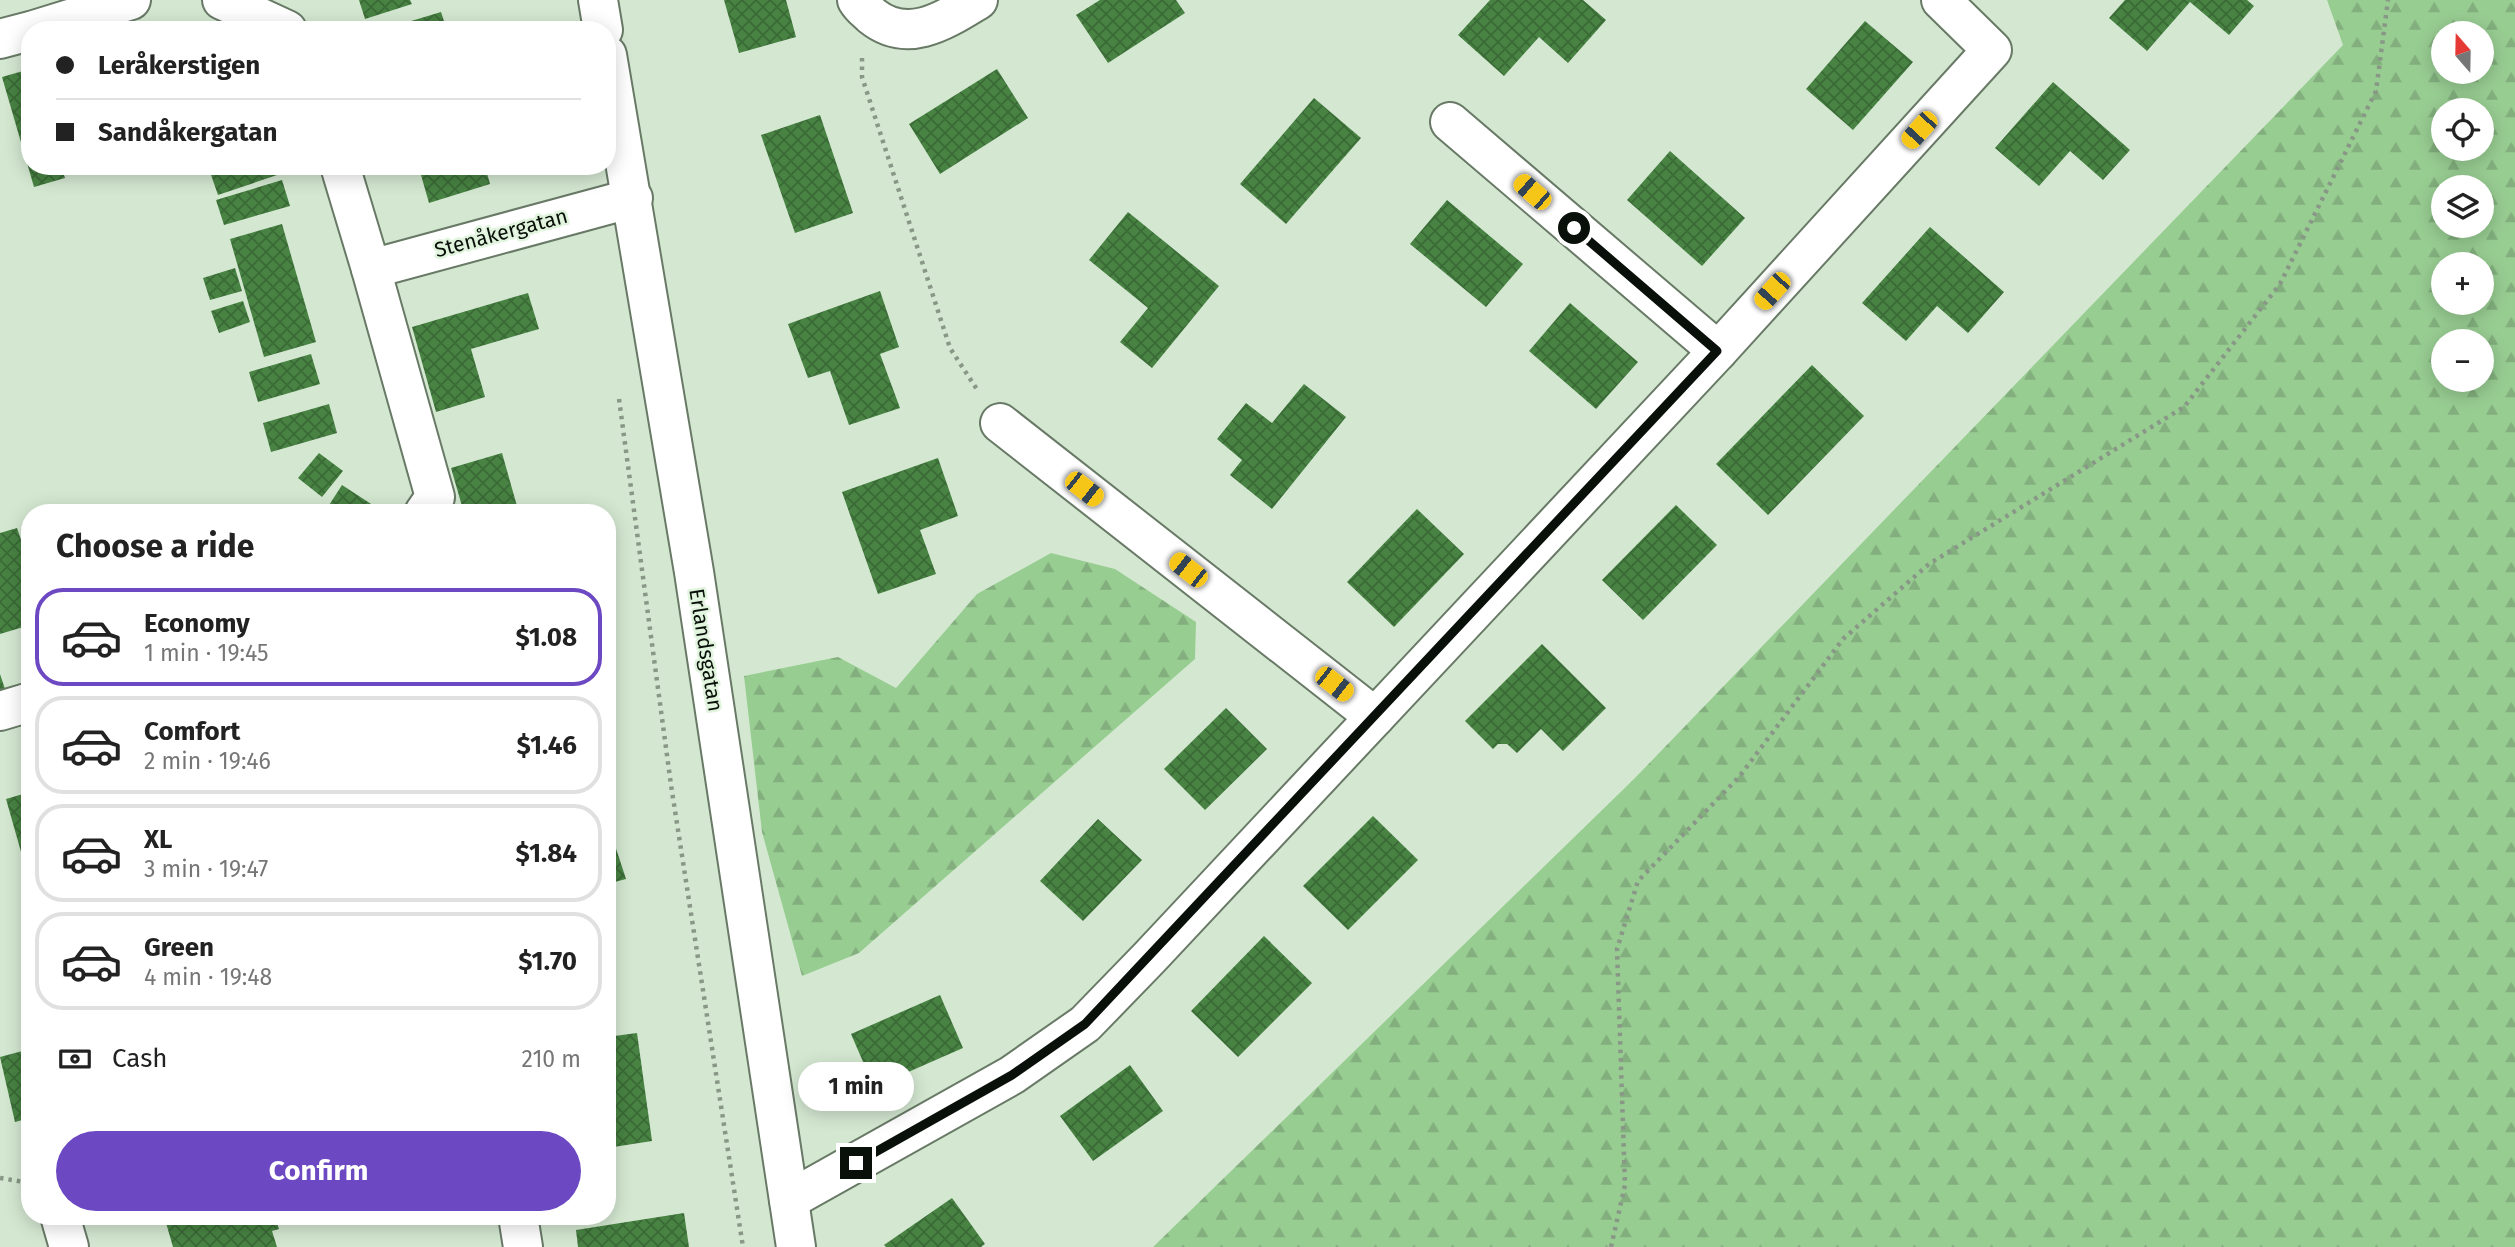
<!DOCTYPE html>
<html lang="en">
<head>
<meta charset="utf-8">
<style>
  :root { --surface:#fff; --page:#f2f2f2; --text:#222; --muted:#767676; --line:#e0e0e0; --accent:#6c49c2 }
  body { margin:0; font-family:"Fira Sans",sans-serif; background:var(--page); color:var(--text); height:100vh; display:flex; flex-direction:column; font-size:26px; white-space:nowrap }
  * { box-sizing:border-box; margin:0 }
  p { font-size:23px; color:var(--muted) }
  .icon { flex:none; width:38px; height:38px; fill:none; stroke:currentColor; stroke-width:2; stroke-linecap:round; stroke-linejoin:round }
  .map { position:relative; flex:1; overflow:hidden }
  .side { position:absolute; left:21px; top:504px; width:595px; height:721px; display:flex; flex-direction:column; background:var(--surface); border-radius:28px; box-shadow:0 4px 18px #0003 }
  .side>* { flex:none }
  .top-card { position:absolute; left:21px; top:21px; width:595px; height:154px; border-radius:28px; box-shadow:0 4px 18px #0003; display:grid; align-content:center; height:154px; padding:0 35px; background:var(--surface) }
  .needle { width:46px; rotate:340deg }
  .tools { position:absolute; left:2431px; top:21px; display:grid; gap:14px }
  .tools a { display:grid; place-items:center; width:63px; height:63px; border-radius:50%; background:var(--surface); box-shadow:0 4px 18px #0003; font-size:35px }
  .end { position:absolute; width:32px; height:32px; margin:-16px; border:9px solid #091009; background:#fff; box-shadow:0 0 0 4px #fff }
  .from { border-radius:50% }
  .bubble { position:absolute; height:49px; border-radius:24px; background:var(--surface); box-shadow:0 4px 18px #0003; font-size:23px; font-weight:700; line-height:49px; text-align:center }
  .car { position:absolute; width:21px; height:42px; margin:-21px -10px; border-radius:9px; box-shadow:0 0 5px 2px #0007; background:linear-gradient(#f5c518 24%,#345 0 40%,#f5c518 0 76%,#345 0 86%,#f5c518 0) }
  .top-card b { display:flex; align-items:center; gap:24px; height:66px; font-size:26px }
  .top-card b+b { border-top:2px solid var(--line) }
  .top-card i { width:18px; height:18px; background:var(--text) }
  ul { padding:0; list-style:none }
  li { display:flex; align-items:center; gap:21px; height:98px; margin:0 14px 10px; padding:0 21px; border:4px solid var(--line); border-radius:28px }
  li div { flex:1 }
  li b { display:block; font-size:26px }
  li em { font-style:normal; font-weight:700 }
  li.on { border-color:var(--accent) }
  li>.icon { width:63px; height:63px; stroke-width:1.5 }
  h2 { padding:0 35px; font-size:32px; line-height:84px }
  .pay { display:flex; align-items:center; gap:18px; height:77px; padding:0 35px; font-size:26px }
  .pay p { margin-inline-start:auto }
  .button { display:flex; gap:14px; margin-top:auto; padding:14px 35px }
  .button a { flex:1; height:80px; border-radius:42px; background:var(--accent); color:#fff; font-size:28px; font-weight:700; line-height:80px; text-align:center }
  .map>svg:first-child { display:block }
  .forest { fill:url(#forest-firs); fill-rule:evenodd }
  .building { fill:url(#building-cross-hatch) }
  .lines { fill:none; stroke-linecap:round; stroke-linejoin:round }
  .street-casing { stroke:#687a66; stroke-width:42 }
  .path { stroke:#889786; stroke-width:4.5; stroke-dasharray:3.5 5; stroke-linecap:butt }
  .street { stroke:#fff; stroke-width:38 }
  .route { stroke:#091009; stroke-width:9 }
  .labels { text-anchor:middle; stroke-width:5; stroke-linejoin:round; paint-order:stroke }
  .street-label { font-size:21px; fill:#091009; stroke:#e1f5de }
</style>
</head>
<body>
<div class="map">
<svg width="2515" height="1247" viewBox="0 0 2515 1247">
  <defs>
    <pattern id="forest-firs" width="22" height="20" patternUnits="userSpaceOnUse" patternTransform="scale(1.75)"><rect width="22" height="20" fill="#98cd92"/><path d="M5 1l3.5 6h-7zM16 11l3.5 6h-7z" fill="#82af7d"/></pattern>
    <pattern id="building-cross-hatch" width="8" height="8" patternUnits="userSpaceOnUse" patternTransform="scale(1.75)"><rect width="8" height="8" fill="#488343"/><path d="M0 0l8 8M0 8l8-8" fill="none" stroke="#3a6a36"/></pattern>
  </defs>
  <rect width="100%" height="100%" fill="#d4e8d1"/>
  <g class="forest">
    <path d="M2327,0H2515V1247H1153L1634,779L2343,45ZM2443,33H2482V72H2443ZM2443,110H2482V149H2443ZM2443,187H2482V226H2443ZM2443,264H2482V303H2443ZM2443,341H2482V380H2443Z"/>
    <polygon points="1051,553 1115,569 1196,622 1195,659 859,953 802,976 762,832 744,676 838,657 896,688 977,594"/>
  </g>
  <g class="building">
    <polygon points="359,0 410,0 412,4 365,19"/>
    <polygon points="724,0 786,0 796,37 739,53"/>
    <polygon points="1100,0 1176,0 1185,13 1108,63 1076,15"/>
    <polygon points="1490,0 1583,0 1606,20 1568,63 1539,37 1504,76 1458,35"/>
    <polygon points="2125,0 2247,0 2254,6 2229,35 2190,2 2147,51 2109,18"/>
    <polygon points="441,12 447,30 385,30 385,29"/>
    <polygon points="1865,21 1913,62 1853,130 1806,89"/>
    <polygon points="209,24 222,30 206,30"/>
    <polygon points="30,69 30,166 61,166 65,178 34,187 2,77"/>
    <polygon points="997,69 1028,118 940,174 909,124"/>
    <polygon points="2053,82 2130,150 2103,180 2070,151 2039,186 1995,148"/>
    <polygon points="1314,98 1361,138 1286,224 1240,184"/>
    <polygon points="820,115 853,213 795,233 761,135"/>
    <polygon points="1670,151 1745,218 1702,266 1627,200"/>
    <polygon points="227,166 277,166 280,174 218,195 210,172"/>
    <polygon points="425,166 485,166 490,184 429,203 419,168"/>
    <polygon points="282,180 290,206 224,225 216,200"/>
    <polygon points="1447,200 1523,264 1486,307 1410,244"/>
    <polygon points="1128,212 1219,286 1152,368 1120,342 1148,308 1089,260"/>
    <polygon points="282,224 316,342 264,357 230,239"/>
    <polygon points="1930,227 2004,292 1968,333 1937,306 1906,341 1862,303"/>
    <polygon points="235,268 242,291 210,300 203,278"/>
    <polygon points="880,291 899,347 880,354 900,408 849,425 830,371 808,378 788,324"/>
    <polygon points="528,293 539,329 471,349 485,397 436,412 412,327"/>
    <polygon points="243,301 250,322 219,333 211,311"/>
    <polygon points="1570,303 1638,362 1596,409 1529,351"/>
    <polygon points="311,354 320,384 258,402 249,372"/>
    <polygon points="1812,365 1864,416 1768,515 1716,464"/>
    <polygon points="1304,384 1346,417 1272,509 1230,475 1242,460 1217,439 1246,403 1272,423"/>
    <polygon points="329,404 337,433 271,452 263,423"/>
    <polygon points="319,453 343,471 322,497 298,478"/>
    <polygon points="502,453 519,513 464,513 451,468"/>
    <polygon points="938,458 958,516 920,530 936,574 878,594 842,492"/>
    <polygon points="342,485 385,513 324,513"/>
    <polygon points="1676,505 1717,545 1643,620 1602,580"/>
    <polygon points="1417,509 1464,554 1394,627 1347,582"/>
    <polygon points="17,528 30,566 30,625 0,634 0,533"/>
    <polygon points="1542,644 1606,708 1563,751 1541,729 1517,753 1507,744 1498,744 1493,749 1465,721"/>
    <polygon points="0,674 6,692 0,694"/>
    <polygon points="1226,708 1267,749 1205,810 1164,769"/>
    <polygon points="30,792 30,879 29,880 6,799"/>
    <polygon points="1373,816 1418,860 1348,930 1303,886"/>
    <polygon points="1098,819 1142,860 1083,921 1040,881"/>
    <polygon points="607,821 626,879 607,884"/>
    <polygon points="1264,936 1312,983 1238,1057 1191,1011"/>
    <polygon points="940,995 963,1048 874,1087 851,1034"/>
    <polygon points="637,1033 652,1141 607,1148 607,1037"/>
    <polygon points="30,1049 30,1118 15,1122 0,1057"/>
    <polygon points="1130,1065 1163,1111 1093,1161 1060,1116"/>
    <polygon points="952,1198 985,1244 981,1247 886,1247 884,1245"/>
    <polygon points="684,1213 689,1247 578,1247 576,1230"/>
    <polygon points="164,1216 275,1216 279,1229 272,1231 277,1247 173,1247"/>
  </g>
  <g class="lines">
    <defs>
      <g id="street">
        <polyline points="222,0 287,30"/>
        <polyline points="598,0 603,30"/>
        <path d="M857,0C861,7 867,11 872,16C908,45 945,20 978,0"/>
        <polyline points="34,30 131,0"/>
        <polyline points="0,39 30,31"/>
        <polyline points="607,55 694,572 796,1247"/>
        <polyline points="1450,122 1718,351"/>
        <polyline points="340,166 371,269"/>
        <polyline points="1000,423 1375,717"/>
        <polyline points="424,513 435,497 371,269 633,198"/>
        <polyline points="0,711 30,702"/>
        <polyline points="789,1200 1012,1075 1085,1024 1150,957 1718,351 1992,50 1941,0"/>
        <polyline points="60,1216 69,1247"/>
        <polyline points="518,1216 523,1247"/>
      </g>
    </defs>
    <use href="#street" class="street-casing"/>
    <g class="path">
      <polyline points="862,58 862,77 950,348 978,391"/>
      <polyline points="619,399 671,785 743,1247"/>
      <polyline points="0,1178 30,1183"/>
      <polyline points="1611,1247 1625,1185 1617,949 1638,881 1739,777 1843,639 1929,564 2184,407 2280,284 2376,91 2388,0"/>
    </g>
    <use href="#street" class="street"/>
  </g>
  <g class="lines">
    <polyline class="route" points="856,1163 1012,1075 1085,1024 1717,351 1574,228"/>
  </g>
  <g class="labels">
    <g class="street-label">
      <text transform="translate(501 233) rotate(-15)" y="7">Stenåkergatan</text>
      <text transform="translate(706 650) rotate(81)" y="7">Erlandsgatan</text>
    </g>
  </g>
</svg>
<div class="tools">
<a><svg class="needle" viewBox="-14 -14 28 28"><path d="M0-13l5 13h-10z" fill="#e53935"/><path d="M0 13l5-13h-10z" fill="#767676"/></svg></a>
<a><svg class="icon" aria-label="locate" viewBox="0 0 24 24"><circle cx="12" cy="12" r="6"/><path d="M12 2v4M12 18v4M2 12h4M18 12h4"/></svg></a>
<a><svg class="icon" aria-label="layers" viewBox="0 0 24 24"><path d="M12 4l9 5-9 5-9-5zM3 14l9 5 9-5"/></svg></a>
<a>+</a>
<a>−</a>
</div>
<i class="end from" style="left:1574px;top:228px"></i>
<i class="end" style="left:856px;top:1163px"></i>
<div class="bubble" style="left:798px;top:1062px;width:116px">1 min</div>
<i class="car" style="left:1919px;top:130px;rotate:222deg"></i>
<i class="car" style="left:1532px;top:192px;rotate:311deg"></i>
<i class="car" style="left:1772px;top:291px;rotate:222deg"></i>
<i class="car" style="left:1084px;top:489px;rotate:128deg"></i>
<i class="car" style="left:1188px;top:570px;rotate:308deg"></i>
<i class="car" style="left:1334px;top:684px;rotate:128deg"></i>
<div class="top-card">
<b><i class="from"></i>Leråkerstigen</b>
<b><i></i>Sandåkergatan</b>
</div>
<section class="side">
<h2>Choose a ride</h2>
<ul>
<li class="on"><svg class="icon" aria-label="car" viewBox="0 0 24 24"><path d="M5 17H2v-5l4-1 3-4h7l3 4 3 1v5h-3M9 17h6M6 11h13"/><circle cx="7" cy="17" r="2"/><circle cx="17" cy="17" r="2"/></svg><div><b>Economy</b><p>1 min · 19:45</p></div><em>$1.08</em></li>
<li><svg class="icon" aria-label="car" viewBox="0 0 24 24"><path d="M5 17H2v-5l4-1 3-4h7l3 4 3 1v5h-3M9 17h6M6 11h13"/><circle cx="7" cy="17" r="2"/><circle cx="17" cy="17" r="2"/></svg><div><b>Comfort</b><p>2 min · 19:46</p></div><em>$1.46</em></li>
<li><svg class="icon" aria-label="car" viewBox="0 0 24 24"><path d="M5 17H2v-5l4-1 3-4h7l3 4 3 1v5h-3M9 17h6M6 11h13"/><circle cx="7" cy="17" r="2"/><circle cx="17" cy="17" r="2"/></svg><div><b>XL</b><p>3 min · 19:47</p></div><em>$1.84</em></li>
<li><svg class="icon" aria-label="car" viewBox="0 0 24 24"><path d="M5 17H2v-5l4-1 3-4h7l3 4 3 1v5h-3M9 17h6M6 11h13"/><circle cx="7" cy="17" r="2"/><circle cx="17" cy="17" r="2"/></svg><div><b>Green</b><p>4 min · 19:48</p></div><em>$1.70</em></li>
</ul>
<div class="pay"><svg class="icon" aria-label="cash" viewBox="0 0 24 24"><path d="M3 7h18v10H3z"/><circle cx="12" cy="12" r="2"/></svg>Cash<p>210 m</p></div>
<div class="button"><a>Confirm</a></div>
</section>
</div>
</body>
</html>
